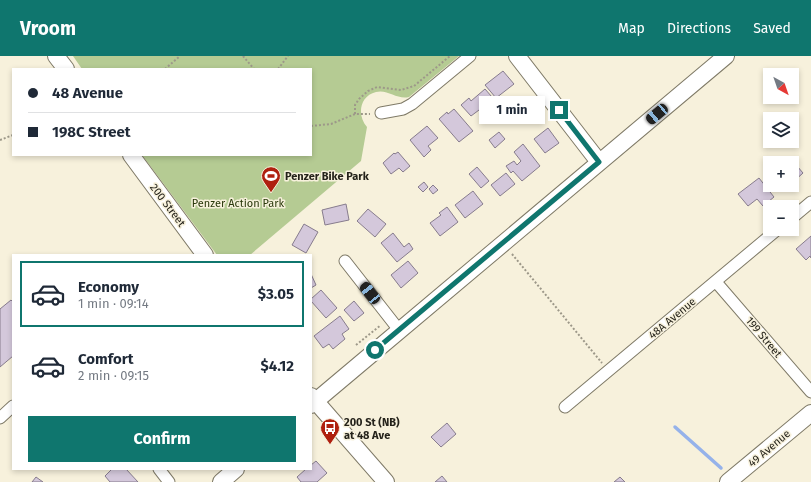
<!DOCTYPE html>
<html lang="en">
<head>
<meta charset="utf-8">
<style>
  :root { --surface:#fff; --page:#f6f6f7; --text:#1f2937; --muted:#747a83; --line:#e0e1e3; --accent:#0f766e }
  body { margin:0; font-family:"Fira Sans",sans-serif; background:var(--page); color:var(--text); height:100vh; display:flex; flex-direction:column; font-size:15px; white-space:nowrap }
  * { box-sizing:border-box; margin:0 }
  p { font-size:13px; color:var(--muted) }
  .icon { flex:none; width:22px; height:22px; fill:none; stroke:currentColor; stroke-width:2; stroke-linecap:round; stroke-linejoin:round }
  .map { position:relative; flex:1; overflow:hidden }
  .sheet { position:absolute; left:12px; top:198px; width:300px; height:216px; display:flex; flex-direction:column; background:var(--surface); border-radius:0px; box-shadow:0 2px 6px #0003 }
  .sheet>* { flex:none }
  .hud { position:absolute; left:12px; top:12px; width:300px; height:88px; border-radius:0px; box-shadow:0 2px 6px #0003; display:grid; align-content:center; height:88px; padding:0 16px; background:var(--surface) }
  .needle { width:26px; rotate:140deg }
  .tools { position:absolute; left:763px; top:12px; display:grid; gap:8px }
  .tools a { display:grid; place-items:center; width:36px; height:36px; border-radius:0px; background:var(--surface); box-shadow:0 2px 6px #0003; font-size:20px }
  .end { position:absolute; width:18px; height:18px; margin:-9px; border:5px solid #0f766e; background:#fff; box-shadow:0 0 0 2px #fff }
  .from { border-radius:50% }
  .bubble { position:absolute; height:28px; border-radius:0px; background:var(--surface); box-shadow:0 2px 6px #0003; font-size:13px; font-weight:700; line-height:28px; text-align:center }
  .car { position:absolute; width:12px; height:24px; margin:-12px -6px; border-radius:5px; box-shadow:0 0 3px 1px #0007; background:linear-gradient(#222 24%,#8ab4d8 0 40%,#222 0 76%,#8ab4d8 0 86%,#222 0) }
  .hud b { display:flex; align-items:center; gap:14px; height:38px; font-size:15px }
  .hud b+b { border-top:1px solid var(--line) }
  .hud i { width:10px; height:10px; background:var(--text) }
  ul { padding:7px 0 0; list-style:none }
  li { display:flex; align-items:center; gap:12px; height:66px; margin:0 8px 6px; padding:0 8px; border:2px solid transparent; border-radius:0px }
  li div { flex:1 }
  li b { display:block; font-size:15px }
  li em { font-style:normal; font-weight:700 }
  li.selected { border-color:var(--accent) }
  li>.icon { width:36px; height:36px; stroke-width:1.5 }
  .action { display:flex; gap:8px; margin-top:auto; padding:8px 16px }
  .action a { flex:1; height:46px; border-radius:0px; background:var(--accent); color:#fff; font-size:16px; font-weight:700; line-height:46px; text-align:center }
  header { display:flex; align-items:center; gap:24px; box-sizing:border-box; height:56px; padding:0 20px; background:var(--accent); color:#fff }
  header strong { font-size:19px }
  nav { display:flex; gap:22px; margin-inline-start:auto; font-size:14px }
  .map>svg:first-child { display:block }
  .green { fill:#b5cb93 }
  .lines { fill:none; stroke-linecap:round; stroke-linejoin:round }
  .stream { stroke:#95b2ea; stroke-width:3.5 }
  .building { fill:#d4c8db; stroke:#877c8d }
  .street-casing { stroke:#7f7a67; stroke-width:13 }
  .secondary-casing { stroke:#7f7a67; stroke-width:18 }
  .path { stroke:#9d9889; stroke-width:2; stroke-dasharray:2 2; stroke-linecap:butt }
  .street { stroke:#fff; stroke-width:11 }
  .secondary { stroke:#fff; stroke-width:16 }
  .route { stroke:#0f766e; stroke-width:5 }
  .labels { text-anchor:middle; stroke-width:3; stroke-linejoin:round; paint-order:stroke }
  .poi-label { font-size:11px; font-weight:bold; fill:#24221a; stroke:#f7f1dc; text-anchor:start }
  .park-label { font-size:11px; fill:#29380a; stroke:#f7f1dc }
  .street-label { font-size:11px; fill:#24221a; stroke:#f7f1dc }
</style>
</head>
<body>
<header>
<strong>Vroom</strong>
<nav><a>Map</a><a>Directions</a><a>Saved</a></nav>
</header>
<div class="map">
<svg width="811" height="426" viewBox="0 0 811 426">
  <rect width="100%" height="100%" fill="#f7f1dc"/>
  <path class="green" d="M73,0H459L409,41C397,44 388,33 376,36C359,40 357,60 367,71L361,105L250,199H217L142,99H311V13H82Z"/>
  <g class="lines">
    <polyline class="stream" points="675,371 721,412"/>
  </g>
  <g class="building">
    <polygon points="503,15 514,28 496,42 485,29"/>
    <polygon points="485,33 499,49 484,61 479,54 471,60 461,49 469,42 471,45"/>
    <polygon points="454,53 473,75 459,86 439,63 447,56 448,58"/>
    <polygon points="427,70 438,82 428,90 431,94 424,101 410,84"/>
    <polygon points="548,72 559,87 545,97 534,83"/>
    <polygon points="499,76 505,83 495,92 489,84"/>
    <polygon points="523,88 540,110 522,125 513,115 511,117 506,110 514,105 517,109 521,105 514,96"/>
    <polygon points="398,96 410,110 403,116 399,112 391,118 383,107 394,97 395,98"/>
    <polygon points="791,103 803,117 792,127 792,107 786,107"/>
    <polygon points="477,111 489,125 481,132 469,118"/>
    <polygon points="506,117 515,128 500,140 491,129"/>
    <polygon points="759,122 774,141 763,150 757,143 748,150 738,138"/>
    <polygon points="424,126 428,131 423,136 418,131"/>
    <polygon points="433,129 438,134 433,138 429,133"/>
    <polygon points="779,129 789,129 783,134"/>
    <polygon points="473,135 483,148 465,162 455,149"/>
    <polygon points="346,148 349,164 325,169 322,154"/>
    <polygon points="447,151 458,166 440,180 430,167 441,159 439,157"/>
    <polygon points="368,153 386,168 375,181 357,165"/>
    <polygon points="304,168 318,176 306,197 292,189"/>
    <polygon points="393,177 404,191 409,187 413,193 397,206 381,187"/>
    <polygon points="811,180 811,202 810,200 806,204 796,193"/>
    <polygon points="408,205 418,217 401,232 391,219"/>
    <polygon points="311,218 316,229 311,232"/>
    <polygon points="321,234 337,252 326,262 311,245 311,243"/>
    <polygon points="11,244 13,246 13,300 0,311 0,253"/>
    <polygon points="354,245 364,257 354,265 344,254"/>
    <polygon points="340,260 349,273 342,278 345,283 333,293 329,288 323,292 314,280"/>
    <polygon points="447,367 456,378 441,391 431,381"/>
    <polygon points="316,405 327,417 317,426 301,426 297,421 306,413 311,413 311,409"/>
    <polygon points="112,413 126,413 138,426 110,426 105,420"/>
    <polygon points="442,420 447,426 435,426"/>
    <polygon points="36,421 43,426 32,426"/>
    <polygon points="620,421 625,426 614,426"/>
  </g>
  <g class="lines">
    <defs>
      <g id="street">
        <polyline points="381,57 403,53 412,48 470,0"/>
        <polyline points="792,162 811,146"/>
        <polyline points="345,205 399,274"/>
        <polyline points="716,226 811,336"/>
        <polyline points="565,351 778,173"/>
        <polyline points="0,362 13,350"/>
        <polyline points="159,413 169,426"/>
      </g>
      <g id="secondary">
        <polyline points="56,0 66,13"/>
        <polyline points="517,0 599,106"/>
        <polyline points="131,99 205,199"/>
        <polyline points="311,340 386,426"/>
        <polyline points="311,349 726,0"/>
        <polyline points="221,426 236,413"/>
        <polyline points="728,426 811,357"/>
      </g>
    </defs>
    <use href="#street" class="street-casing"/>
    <use href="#secondary" class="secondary-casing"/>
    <g class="path">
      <polyline points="243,0 254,13"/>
      <polyline points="165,13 180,0"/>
      <polyline points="278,13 288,0"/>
      <polyline points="355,58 355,49 359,43 368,35 377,31 401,34 414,30 450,0"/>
      <polyline points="311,70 331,68 355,58 370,58"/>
      <polyline points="0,84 13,79"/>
      <polyline points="512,198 602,307"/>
      <polyline points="356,289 381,269"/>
    </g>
    <use href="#street" class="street"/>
    <use href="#secondary" class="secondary"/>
  </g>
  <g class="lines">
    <polyline class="route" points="375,294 599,106 559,54"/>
  </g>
  <defs>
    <symbol id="stadium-pin" viewBox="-11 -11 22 30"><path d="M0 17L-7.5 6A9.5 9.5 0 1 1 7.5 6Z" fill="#af200f" stroke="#f7f1dc"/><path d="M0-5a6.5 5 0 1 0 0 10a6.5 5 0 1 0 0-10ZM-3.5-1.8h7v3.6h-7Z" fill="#fff"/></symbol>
    <symbol id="bus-pin" viewBox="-11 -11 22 30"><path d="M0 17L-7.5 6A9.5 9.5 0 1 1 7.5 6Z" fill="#af200f" stroke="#f7f1dc"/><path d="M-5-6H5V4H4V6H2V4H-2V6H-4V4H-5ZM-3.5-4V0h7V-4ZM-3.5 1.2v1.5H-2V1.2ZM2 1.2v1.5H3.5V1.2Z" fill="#fff"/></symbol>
  </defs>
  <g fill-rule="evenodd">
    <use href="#stadium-pin" x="260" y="109" width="22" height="30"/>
    <use href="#bus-pin" x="319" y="361" width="22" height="30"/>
  </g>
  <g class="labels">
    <g class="poi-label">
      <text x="285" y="124">Penzer Bike Park</text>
      <text x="344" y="370">200 St (NB)<tspan x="344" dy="13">at 48 Ave</tspan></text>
    </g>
    <g class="park-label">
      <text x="238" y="151">Penzer Action Park</text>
    </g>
    <g class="street-label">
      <text transform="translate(168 149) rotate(53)" y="4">200 Street</text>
      <text transform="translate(672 262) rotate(-40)" y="4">48A Avenue</text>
      <text transform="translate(764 281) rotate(50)" y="4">199 Street</text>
      <text transform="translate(769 392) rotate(-40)" y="4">49 Avenue</text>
    </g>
  </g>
</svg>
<div class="tools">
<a><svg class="needle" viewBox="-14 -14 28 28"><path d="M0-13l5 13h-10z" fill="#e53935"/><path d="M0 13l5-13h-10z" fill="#747a83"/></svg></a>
<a><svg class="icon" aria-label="layers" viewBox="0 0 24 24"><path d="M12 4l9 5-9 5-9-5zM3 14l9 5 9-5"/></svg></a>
<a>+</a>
<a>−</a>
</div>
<i class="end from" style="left:375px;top:294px"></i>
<i class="end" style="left:559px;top:54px"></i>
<div class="bubble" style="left:479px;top:40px;width:66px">1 min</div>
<i class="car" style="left:657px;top:58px;rotate:230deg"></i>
<i class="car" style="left:370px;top:237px;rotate:322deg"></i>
<div class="hud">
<b><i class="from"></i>48 Avenue</b>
<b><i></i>198C Street</b>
</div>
<section class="sheet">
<ul>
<li class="selected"><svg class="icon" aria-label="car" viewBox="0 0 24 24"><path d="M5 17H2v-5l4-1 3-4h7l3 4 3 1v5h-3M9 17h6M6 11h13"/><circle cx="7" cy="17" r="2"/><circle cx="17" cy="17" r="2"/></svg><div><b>Economy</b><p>1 min · 09:14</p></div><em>$3.05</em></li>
<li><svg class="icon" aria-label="car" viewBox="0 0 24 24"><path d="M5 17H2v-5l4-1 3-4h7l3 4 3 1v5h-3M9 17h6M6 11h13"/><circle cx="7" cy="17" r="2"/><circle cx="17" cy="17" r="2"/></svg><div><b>Comfort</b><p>2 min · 09:15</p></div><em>$4.12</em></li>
</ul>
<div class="action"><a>Confirm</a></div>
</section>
</div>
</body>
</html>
